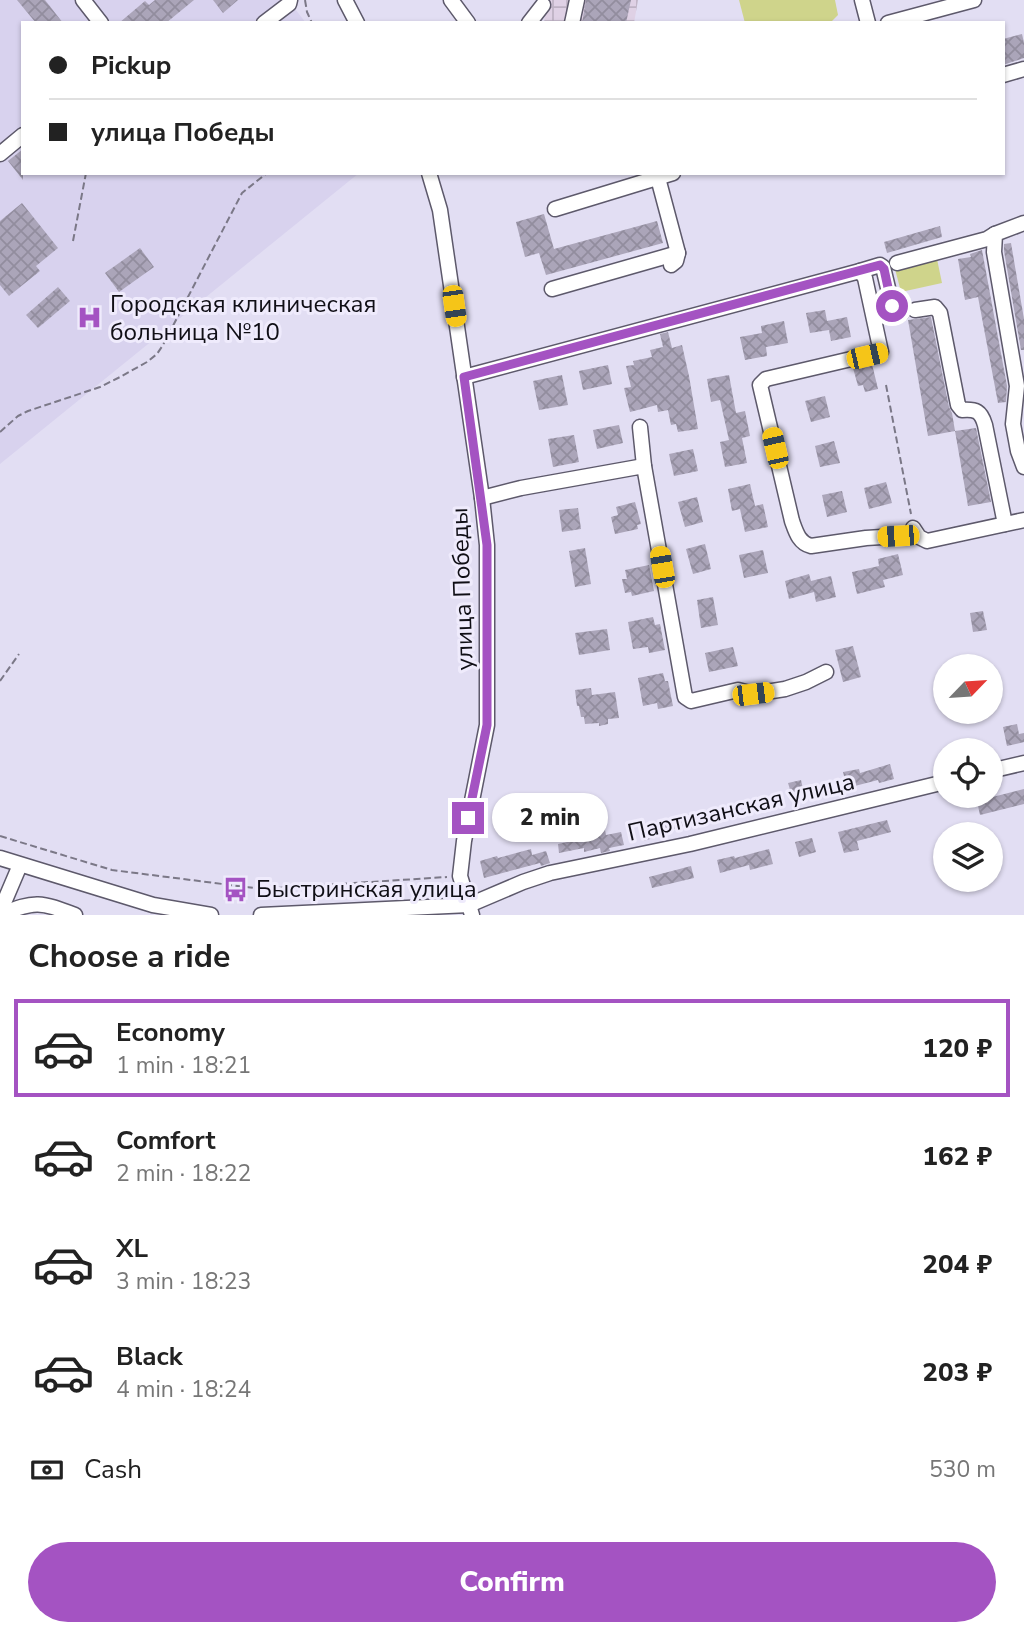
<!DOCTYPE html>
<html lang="en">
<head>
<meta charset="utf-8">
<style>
  :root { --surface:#fff; --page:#f6f6f6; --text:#222; --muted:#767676; --line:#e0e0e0; --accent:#a453c2 }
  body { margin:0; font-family:"Nunito Sans",sans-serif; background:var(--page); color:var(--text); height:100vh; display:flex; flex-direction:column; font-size:26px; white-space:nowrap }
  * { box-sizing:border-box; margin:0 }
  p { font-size:23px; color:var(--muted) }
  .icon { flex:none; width:38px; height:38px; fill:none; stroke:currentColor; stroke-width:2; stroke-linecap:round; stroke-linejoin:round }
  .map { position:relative; height:915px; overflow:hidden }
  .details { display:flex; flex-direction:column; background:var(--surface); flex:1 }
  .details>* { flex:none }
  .top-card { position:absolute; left:21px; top:21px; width:984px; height:154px; border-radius:0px; box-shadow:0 2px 5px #0004; display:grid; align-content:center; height:154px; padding:0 28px; background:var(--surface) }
  .needle { width:46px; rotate:65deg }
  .controls { position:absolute; left:933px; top:654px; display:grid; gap:14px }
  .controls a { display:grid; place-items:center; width:70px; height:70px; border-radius:50%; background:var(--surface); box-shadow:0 2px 5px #0004; font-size:35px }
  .end { position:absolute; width:32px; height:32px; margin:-16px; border:9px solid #a453c2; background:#fff; box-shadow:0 0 0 4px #fff }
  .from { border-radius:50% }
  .bubble { position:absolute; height:49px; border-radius:24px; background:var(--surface); box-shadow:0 2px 5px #0004; font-size:23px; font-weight:800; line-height:49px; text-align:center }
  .car { position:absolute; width:21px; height:42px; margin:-21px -10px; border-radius:9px; box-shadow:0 0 5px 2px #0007; background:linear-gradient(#f5c518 24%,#345 0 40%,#f5c518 0 76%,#345 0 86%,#f5c518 0) }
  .top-card b { display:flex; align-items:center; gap:24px; height:66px; font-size:26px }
  .top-card b+b { border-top:2px solid var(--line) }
  .top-card i { width:18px; height:18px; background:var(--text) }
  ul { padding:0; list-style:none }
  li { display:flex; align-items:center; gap:21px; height:98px; margin:0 14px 10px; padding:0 14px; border:4px solid transparent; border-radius:0px }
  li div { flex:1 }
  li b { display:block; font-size:26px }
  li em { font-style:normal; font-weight:800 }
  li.on { border-color:var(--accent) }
  li>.icon { width:63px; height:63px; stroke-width:1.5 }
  h2 { padding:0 28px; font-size:32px; line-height:84px }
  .pay { display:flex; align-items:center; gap:18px; height:77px; padding:0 28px; font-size:26px }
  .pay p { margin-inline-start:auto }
  .button { display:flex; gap:14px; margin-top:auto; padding:14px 28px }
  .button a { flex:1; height:80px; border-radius:42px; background:var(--accent); color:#fff; font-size:28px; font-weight:800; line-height:80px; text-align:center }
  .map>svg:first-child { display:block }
  .built { fill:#d8d2ee }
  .industrial { fill:url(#industrial-grid) }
  .pitch { fill:#cfd48b }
  .building { fill:url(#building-cross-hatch) }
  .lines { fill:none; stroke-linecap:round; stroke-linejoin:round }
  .minor-casing { stroke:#5d596b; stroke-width:17 }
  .path { stroke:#7b7887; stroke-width:2; stroke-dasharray:7 3.5; stroke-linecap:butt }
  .minor { stroke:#fff; stroke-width:14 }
  .route { stroke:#a453c2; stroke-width:9 }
  .labels { text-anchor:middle; stroke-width:6; stroke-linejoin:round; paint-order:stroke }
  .poi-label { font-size:24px; fill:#100f16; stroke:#efebfc; text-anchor:start }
  .street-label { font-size:24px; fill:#100f16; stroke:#efebfc }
</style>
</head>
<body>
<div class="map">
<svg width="1024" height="915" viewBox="0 0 1024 915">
  <defs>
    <pattern id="industrial-grid" width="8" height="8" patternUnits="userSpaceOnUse" patternTransform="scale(1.75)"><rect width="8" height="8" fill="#dfd1e5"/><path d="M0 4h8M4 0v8" fill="none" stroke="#beb2c4"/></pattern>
    <pattern id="building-cross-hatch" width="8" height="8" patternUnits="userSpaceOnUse" patternTransform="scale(1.75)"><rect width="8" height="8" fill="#aba5b9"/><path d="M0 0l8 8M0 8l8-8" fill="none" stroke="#928d9e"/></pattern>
  </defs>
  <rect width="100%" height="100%" fill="#e2def3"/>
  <polygon class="built" points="0,0 288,0 306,23 23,23 23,173 359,173 0,464"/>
  <polygon class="industrial" points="547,0 638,0 634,23 544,23"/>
  <g class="pitch">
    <polygon points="739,0 835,0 838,15 830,23 745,23"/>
    <polygon points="937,259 942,283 901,292 895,269"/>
  </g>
  <g class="building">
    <polygon points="17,0 45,0 63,23 36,23"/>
    <polygon points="155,0 194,0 166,23 119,23 145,1 149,5"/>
    <polygon points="213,0 238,0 223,13"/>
    <polygon points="586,0 631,0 626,23 582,23"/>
    <polygon points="1022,34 1024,43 1024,58 1003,65 1003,39"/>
    <polygon points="23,149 23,180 8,161"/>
    <polygon points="22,203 58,248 36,266 40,271 9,296 0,285 0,221"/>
    <polygon points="544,214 554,249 657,221 663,243 546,275 539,253 525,257 516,222"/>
    <polygon points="940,226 942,237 887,253 884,242"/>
    <polygon points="1011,243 1024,319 1024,350 1021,350 1004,251 1004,244"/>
    <polygon points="140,248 154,267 119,292 105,273"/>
    <polygon points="982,250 1007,386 1006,402 998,403 978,297 965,300 958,259 971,257 970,254"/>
    <polygon points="58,287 70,301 38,328 26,315"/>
    <polygon points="825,310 827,321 847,317 851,337 831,341 829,330 810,333 806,313"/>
    <polygon points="931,317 949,407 952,413 955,431 928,436 908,320"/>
    <polygon points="784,321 788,343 766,347 767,356 745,360 740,337 762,333 761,326"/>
    <polygon points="668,332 672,348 682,345 689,376 698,429 678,432 676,424 671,425 668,410 658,412 657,405 630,412 624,388 631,387 626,366 634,365 633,361 652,357 650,350 663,347 660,334"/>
    <polygon points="872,364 878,389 865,392 863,385 858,386 853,368"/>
    <polygon points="608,365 612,384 583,390 579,371"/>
    <polygon points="562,375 568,405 539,410 533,381"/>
    <polygon points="729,375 736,413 745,411 750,436 742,438 747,463 725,467 720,442 729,440 720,400 711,402 707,379"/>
    <polygon points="825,396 830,417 811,422 805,401"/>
    <polygon points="619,425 623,443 597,449 593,430"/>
    <polygon points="976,428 991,502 968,506 955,431"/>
    <polygon points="574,435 579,462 553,467 548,439"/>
    <polygon points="834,441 840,463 820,467 815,446"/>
    <polygon points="693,449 698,471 674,476 669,454"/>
    <polygon points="886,482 892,503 869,509 864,488"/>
    <polygon points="750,484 755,506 763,504 768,527 745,532 740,509 732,511 728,489"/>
    <polygon points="842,491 847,512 827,517 822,495"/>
    <polygon points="697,497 703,522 685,527 678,502"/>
    <polygon points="635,502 641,524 637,525 638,529 615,534 611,517 618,515 616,507"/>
    <polygon points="578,508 581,529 562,532 559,510"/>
    <polygon points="705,544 711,569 693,574 686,549"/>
    <polygon points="585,548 591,584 575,587 569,551"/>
    <polygon points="763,550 768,573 744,578 739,555"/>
    <polygon points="898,554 903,575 883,580 885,587 857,594 852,572 879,566 878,559"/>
    <polygon points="649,565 654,591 632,596 631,592 625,593 622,579 627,579 625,570"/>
    <polygon points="809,574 811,581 831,576 836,597 816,602 814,592 789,599 785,581"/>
    <polygon points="713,597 718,625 701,628 697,600"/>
    <polygon points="983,611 987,630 973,632 970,613"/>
    <polygon points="653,617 655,625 660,624 665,650 649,653 648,647 633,649 628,622"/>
    <polygon points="607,629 610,650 579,655 575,633"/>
    <polygon points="853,646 861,677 843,682 835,650"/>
    <polygon points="733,647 738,666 709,672 705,653"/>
    <polygon points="663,673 665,681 668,681 673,706 658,709 657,703 643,706 638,678"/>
    <polygon points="591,688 592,695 615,692 619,718 608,719 608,724 599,726 599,723 585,724 584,717 581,717 579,706 577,706 575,690"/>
    <polygon points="1017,724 1019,734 1024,733 1024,742 1007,746 1003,727"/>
    <polygon points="890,764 894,779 879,783 878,780 847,788 843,772 859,769 860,773"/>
    <polygon points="801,780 804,793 792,796 788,783"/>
    <polygon points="1024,789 1024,804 980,815 977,801"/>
    <polygon points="691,814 694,823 660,833 661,836 643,841 639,826 657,821 657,824"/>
    <polygon points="887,820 891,832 857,841 859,850 844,853 838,832"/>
    <polygon points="604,825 606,835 621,832 624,845 609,848 610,851 601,853 600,848 584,852 584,848 559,853 558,844 581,839 579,831"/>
    <polygon points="812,838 816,852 799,857 795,842"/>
    <polygon points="531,849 532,855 546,851 550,863 541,866 540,863 484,878 480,861 497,856 498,858"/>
    <polygon points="769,849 773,864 750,870 749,865 720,873 717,860 734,856 735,858"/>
    <polygon points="691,866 694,878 652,888 649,877"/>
  </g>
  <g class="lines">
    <defs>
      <g id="minor">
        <polyline points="83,0 101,23"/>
        <polyline points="345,0 357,23"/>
        <polyline points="451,0 468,23"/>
        <polyline points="862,0 868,23"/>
        <polyline points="264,23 289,4 290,0"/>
        <polyline points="529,23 543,5"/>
        <polyline points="572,23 577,0"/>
        <polyline points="888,23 974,0"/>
        <polyline points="1003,75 1024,69"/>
        <polyline points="0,154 23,135"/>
        <polyline points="429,173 440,210 482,498 487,545 487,725 464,841 460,876 472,915"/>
        <polyline points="658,178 678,253 676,261 671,265"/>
        <polyline points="555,209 673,173"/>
        <polyline points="1024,223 995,234 994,252 1017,386 1013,424 1018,451 1024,467"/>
        <polyline points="897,263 987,239 995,234"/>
        <polyline points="860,271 880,265 883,267 893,309 897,313 902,312"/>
        <polyline points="552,289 678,253"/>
        <path d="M915,310L935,307L940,313L958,405L962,410C976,409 981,411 985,425L1005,524"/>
        <path d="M464,377L860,271L865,278L881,352L766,379L760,385L792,521C796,532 799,543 811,546L866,538L898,536"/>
        <polyline points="640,427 644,466"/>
        <polyline points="482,498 521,488 644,466 685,697 691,701 738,690 753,694 785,689 806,682 826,672"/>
        <polyline points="913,528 919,537 927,541 1024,520"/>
        <polyline points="990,771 1024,763"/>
        <polyline points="0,858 153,905 211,915"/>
        <polyline points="0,912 20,865"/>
        <path d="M0,915C35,900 41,902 75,915"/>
        <polyline points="261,915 469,905 523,882 550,873 690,844 945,782"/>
      </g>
    </defs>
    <use href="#minor" class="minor-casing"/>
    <g class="path">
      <polyline points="305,0 307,12 312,23"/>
      <polyline points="73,241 86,173"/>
      <polyline points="886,385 911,514"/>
      <polyline points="0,432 18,416 28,411 100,387 120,377 147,362 157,354 163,345 242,193 267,173"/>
      <polyline points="0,681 19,654"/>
      <polyline points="0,836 112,870 262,889 447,877"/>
    </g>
    <use href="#minor" class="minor"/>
  </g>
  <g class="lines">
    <polyline class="route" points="468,818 487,725 487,545 464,377 880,265 884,269 892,306"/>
  </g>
  <defs>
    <symbol id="hospital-bare" viewBox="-9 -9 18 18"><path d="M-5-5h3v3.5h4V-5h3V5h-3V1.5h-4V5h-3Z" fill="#a453c2" stroke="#efebfc" stroke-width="2.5" paint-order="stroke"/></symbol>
    <symbol id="bus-bare" viewBox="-9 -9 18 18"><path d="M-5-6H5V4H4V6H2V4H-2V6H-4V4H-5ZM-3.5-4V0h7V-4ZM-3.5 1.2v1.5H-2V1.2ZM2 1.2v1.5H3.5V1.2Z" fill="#a453c2" stroke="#efebfc" stroke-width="2.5" paint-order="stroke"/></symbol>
  </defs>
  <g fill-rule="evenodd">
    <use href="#hospital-bare" x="72" y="300" width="35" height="35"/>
    <use href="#bus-bare" x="218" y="872" width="35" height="35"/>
  </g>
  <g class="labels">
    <g class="poi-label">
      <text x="110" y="312">Городская клиническая<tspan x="110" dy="28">больница №10</tspan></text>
      <text x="256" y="897">Быстринская улица</text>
    </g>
    <g class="street-label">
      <text transform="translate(462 589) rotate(-92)" y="8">улица Победы</text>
      <text transform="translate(741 807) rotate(-13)" y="8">Партизанская улица</text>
    </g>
  </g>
</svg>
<div class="controls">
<a><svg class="needle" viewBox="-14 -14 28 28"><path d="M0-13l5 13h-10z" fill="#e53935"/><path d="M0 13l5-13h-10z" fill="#767676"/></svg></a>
<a><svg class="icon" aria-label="locate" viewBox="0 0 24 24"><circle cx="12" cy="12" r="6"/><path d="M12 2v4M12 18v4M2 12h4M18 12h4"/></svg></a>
<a><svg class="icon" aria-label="layers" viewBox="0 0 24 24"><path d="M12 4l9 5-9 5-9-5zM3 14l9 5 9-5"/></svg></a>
</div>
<i class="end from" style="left:892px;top:306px"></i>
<i class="end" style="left:468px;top:818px"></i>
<div class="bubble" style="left:492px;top:793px;width:116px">2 min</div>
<i class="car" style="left:454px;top:306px;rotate:172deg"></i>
<i class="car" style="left:867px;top:356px;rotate:77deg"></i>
<i class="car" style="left:775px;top:448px;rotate:347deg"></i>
<i class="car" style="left:898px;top:536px;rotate:267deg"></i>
<i class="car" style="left:662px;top:567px;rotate:350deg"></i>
<i class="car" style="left:753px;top:694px;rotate:83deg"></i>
<div class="top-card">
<b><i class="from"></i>Pickup</b>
<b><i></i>улица Победы</b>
</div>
</div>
<section class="details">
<h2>Choose a ride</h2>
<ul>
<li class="on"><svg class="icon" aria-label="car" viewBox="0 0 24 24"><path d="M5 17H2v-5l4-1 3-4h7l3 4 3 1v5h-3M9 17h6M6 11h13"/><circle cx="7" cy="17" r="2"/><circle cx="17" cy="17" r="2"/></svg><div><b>Economy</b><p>1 min · 18:21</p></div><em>120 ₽</em></li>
<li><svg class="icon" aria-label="car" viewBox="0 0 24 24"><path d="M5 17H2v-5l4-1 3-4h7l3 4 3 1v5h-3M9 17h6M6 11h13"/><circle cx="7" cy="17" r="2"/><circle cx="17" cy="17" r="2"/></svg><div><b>Comfort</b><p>2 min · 18:22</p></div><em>162 ₽</em></li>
<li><svg class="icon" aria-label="car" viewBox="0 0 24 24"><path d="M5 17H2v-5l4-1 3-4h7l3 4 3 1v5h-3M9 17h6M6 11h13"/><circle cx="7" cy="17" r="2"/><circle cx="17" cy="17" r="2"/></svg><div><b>XL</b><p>3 min · 18:23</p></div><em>204 ₽</em></li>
<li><svg class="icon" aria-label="car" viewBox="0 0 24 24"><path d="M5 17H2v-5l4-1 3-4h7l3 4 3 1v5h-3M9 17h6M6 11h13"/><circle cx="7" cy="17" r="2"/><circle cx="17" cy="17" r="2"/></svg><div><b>Black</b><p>4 min · 18:24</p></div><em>203 ₽</em></li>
</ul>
<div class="pay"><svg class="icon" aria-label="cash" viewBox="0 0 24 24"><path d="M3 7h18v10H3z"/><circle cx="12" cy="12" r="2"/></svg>Cash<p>530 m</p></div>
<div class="button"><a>Confirm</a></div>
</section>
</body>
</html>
